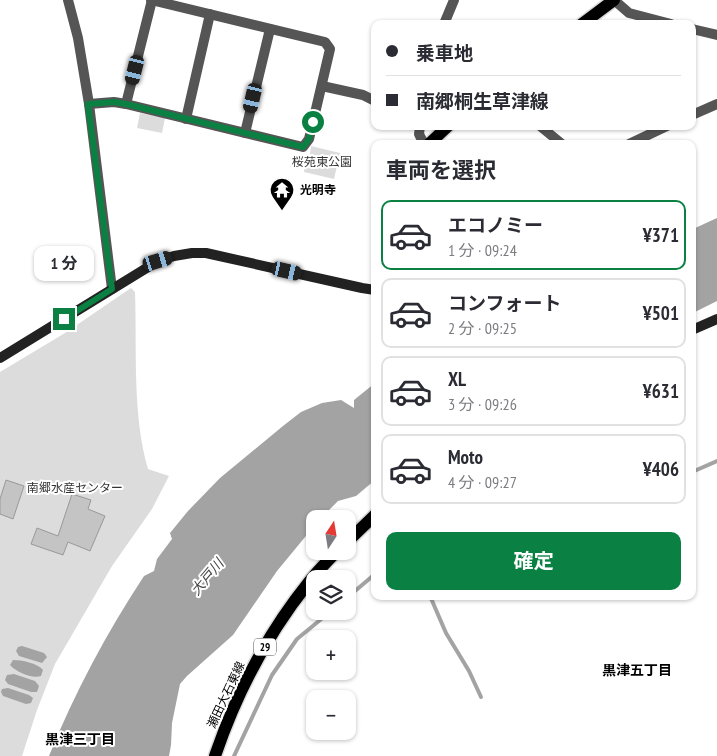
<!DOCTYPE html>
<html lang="ja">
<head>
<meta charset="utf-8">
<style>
  :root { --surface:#fff; --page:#f7f7f7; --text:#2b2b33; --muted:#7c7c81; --line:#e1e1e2; --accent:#0b8043 }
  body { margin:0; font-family:"PT Sans Narrow","Noto Sans JP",sans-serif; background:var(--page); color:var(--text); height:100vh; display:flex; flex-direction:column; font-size:19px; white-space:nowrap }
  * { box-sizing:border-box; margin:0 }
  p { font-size:16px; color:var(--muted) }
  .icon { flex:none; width:28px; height:28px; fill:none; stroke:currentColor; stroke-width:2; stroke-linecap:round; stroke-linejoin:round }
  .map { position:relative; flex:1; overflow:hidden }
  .side { position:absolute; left:371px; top:140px; width:325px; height:460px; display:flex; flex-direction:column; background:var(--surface); border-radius:10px; box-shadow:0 1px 4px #0004 }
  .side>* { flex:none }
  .banner { position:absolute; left:371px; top:20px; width:325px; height:110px; border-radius:10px; box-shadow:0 1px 4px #0004; display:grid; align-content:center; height:110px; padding:0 15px; background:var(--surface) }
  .needle { width:32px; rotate:12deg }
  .controls { position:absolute; left:306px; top:510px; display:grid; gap:10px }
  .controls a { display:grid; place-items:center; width:50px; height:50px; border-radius:10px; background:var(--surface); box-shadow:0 1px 4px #0004; font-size:25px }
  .end { position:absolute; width:22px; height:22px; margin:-11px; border:6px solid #0b8043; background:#fff; box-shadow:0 0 0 2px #fff }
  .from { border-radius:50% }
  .bubble { position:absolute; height:35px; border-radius:10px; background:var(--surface); box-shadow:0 1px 4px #0004; font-size:16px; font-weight:700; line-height:35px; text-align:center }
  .car { position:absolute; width:15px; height:30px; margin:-15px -8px; border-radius:6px; box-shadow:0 0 4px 1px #0007; background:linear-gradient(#222 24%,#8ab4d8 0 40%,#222 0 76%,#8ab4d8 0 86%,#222 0) }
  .banner b { display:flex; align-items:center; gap:18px; height:48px; font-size:19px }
  .banner b+b { border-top:1px solid var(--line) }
  .banner i { width:12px; height:12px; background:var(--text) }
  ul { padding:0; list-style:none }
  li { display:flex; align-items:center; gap:15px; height:70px; margin:0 10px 8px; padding:0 5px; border:2px solid var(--line); border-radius:10px }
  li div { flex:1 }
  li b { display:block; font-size:19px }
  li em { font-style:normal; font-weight:700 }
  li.active { border-color:var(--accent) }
  li>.icon { width:45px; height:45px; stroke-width:1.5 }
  h2 { padding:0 15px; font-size:22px; line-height:60px }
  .action { display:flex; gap:10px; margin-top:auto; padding:10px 15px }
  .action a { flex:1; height:58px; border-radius:10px; background:var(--accent); color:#fff; font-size:20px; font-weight:700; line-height:58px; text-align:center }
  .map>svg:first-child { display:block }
  .green { fill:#dcdcdc }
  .water { fill:#a3a3a3 }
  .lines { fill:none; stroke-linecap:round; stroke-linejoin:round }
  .stream { stroke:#a3a3a3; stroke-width:4 }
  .building { fill:#c4c4c4; stroke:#999 }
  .primary-casing { stroke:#dbdbdb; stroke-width:15 }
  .minor { stroke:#555; stroke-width:10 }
  .tertiary { stroke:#555; stroke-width:10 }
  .secondary { stroke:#222; stroke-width:10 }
  .primary { stroke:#000; stroke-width:12 }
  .route { stroke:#0b8043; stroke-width:6 }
  .labels { text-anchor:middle; stroke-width:4; stroke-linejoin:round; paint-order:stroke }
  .shield { fill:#fff; stroke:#4c4c4c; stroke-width:1 }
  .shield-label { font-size:11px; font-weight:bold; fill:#000 }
  .park-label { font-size:12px; fill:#333; stroke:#fff }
  .poi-label { font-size:12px; font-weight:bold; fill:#000; stroke:#fff; text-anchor:start }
  .street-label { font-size:12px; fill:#000; stroke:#fff }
  .water-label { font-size:14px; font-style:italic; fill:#444; stroke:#fff }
  .neighbourhood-label { font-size:14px; font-weight:bold; fill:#000; stroke:#fff }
</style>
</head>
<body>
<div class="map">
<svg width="717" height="756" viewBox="0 0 717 756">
  <rect width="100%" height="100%" fill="#fff"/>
  <g class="green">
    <polygon points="140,113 165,118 162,133 137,128"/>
    <polygon points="311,146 340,153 334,179 304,172 305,161 309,161"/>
    <path d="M131,288L135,292C137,349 132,414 148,469L169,476L152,509L112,566L55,664L37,710L22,756H0V372L65,333Z"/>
  </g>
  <g class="water">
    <polygon points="717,218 717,301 693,313 693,229"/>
    <path d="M375,383V480L356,496L338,501L320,519H315V525L277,571L233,635L187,676L180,684L172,723L171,745L169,756H49C75,692 106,634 144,576L154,571L157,559L172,539L170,533L188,511L220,478L283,426L301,412L322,403L341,400L354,408V400Z"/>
    <polygon points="22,646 44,653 47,657 42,663 19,656 16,651 18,647"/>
    <path d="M13,660C22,660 37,663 43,670L41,676C32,679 16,672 10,665Z"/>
    <polygon points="14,674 35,681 39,686 37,692 31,692 8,684 5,680 7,675"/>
    <polygon points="8,688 29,695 33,698 31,703 26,704 3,696 1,692 2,689"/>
  </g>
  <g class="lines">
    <g class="stream">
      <polyline points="692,472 717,461"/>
      <polyline points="430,596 446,633 469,671 481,697"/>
      <polyline points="348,597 375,574"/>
      <polyline points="234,756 272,675 297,639 331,611"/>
    </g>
  </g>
  <g class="building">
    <polygon points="6,480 24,486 13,519 0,514 0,499"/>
    <polygon points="72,494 91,500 88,509 105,516 90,551 68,542 63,555 31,544 37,528 58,536"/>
  </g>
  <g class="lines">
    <defs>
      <g id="primary">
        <polyline points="582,24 614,0"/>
        <polyline points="429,144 448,126"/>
        <polyline points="348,541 375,515"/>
        <path d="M215,756C236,694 268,633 309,582C317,571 328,561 337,551"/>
      </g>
    </defs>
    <use href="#primary" class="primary-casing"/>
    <g class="minor">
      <polyline points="614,0 629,13 671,24"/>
      <polyline points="444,24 454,0"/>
      <polyline points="692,29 717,35"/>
      <polyline points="322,86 363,95 375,101"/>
      <polyline points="89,104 114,102 126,104 303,147 309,139 330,49 325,42 151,0"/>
      <polyline points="126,104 152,0"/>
      <polyline points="692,115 717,104"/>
      <polyline points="186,119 210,14"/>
      <polyline points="420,126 419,134 424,144"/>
      <polyline points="540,126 562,144"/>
      <polyline points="245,133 270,29"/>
      <polyline points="629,144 667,126"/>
    </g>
    <polyline class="tertiary" points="68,0 78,38 89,104 112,289"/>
    <g class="secondary">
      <polyline points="692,330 717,319"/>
      <polyline points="0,358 158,261 174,256 192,253 206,253 362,288 375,290"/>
    </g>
    <use href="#primary" class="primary"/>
  </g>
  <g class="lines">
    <polyline class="route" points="64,319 112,289 88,104 114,102 126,104 303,147 309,139 313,122"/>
  </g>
  <defs>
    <symbol id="temple-pin" viewBox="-11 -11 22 30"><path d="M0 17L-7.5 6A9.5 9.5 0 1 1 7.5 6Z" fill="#000" stroke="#fff"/><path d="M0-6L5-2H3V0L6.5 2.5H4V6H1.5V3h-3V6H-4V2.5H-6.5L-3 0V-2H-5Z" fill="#fff"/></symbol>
  </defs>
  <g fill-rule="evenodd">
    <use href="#temple-pin" x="268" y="176" width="28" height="38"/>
  </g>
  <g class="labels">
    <rect class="shield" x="254" y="638.5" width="22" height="17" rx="4"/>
    <g class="shield-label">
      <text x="265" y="651">29</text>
    </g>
    <g class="park-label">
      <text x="322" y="166">桜苑東公園</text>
      <text x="75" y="492">南郷水産センター</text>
    </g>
    <g class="poi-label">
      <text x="300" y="194">光明寺</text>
    </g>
    <g class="street-label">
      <text transform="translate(226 695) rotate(-65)" y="4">瀬田大石東線</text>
    </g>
    <g class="water-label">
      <text transform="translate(207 577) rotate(-50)" y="5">大戸川</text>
    </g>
    <g class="neighbourhood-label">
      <text x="637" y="675">黒津五丁目</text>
      <text x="80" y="744">黒津三丁目</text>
    </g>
  </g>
</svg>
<div class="controls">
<a><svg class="needle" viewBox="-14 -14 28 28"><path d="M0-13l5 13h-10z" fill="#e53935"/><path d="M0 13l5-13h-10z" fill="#7c7c81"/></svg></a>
<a><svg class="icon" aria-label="layers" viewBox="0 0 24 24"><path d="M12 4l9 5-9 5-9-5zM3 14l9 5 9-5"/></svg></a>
<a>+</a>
<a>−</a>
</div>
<i class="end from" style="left:313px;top:122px"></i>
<i class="end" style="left:64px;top:319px"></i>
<div class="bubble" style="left:34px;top:246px;width:60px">1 分</div>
<i class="car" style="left:135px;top:70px;rotate:194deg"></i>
<i class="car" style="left:253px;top:98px;rotate:193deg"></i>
<i class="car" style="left:158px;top:261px;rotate:73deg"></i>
<i class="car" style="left:287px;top:271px;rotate:103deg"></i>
<div class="banner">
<b><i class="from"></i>乗車地</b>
<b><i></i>南郷桐生草津線</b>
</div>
<section class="side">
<h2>車両を選択</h2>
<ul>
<li class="active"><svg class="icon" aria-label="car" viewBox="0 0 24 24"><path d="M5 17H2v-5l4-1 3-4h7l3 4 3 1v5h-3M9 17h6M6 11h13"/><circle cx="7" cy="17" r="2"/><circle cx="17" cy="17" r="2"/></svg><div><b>エコノミー</b><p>1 分 · 09:24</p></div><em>¥371</em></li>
<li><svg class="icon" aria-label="car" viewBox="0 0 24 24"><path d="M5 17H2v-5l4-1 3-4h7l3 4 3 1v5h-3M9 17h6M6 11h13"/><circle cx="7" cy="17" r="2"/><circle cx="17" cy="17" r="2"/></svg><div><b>コンフォート</b><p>2 分 · 09:25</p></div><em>¥501</em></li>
<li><svg class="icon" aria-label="car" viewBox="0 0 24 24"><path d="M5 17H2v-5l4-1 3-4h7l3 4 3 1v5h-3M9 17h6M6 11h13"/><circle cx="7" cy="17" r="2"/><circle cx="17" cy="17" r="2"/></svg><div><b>XL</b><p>3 分 · 09:26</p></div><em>¥631</em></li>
<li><svg class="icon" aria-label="car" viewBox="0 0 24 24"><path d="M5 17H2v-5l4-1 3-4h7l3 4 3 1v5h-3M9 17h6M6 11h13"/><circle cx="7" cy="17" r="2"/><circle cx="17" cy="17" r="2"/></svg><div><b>Moto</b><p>4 分 · 09:27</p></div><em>¥406</em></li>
</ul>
<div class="action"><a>確定</a></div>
</section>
</div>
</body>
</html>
